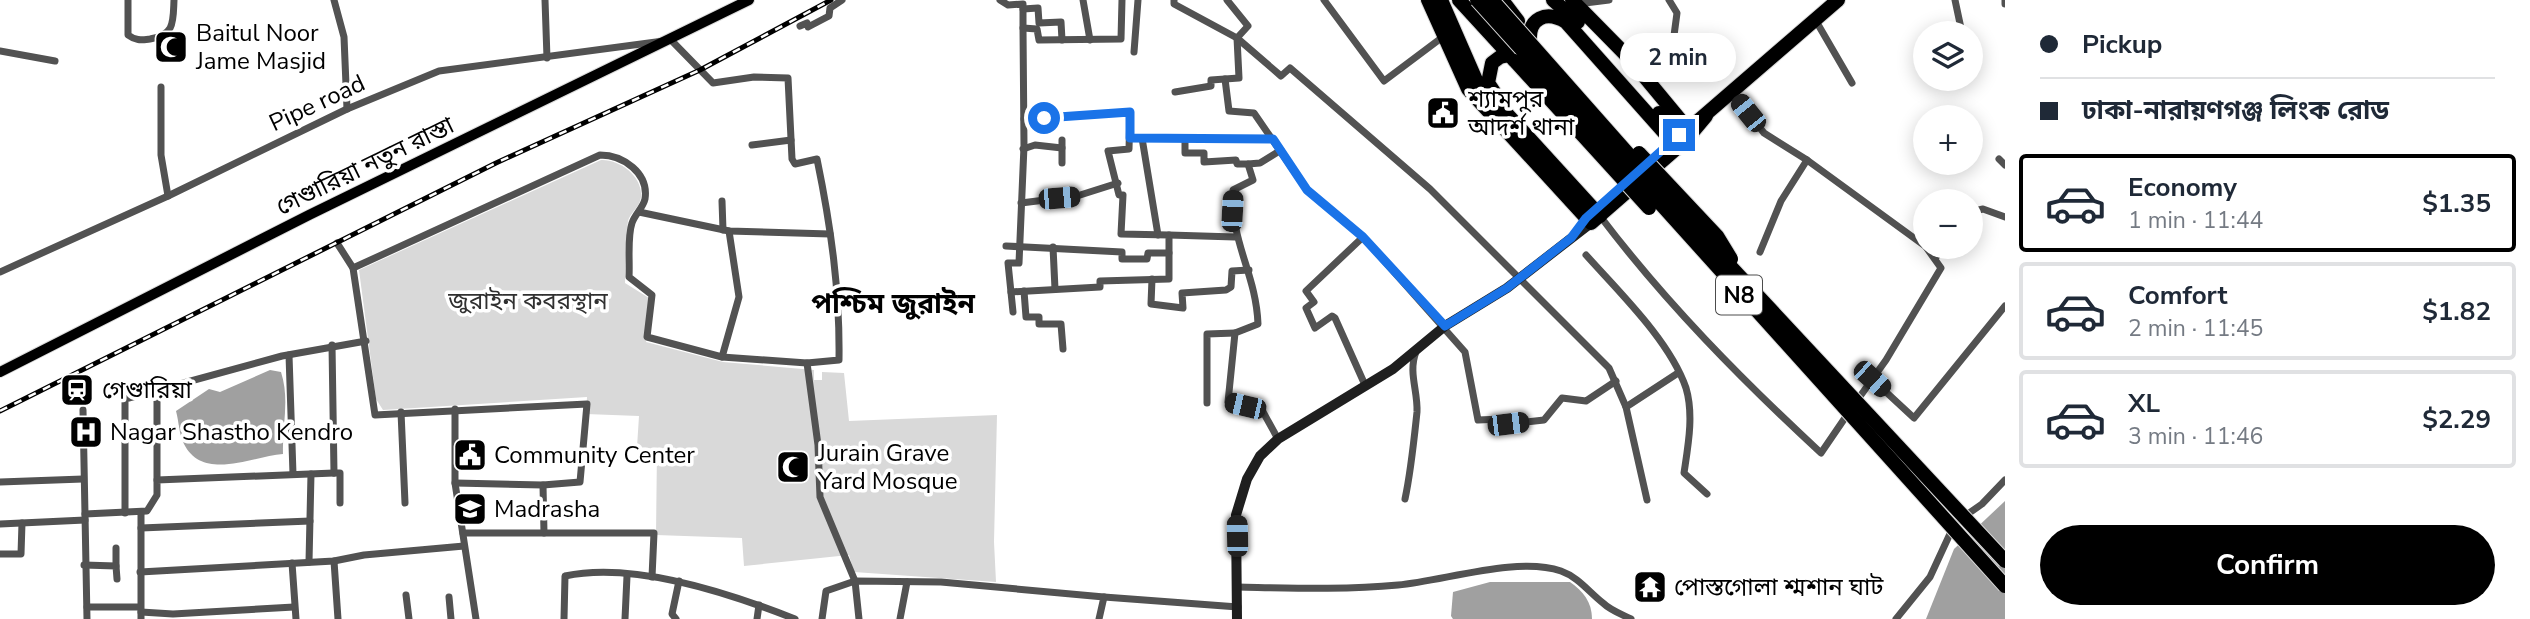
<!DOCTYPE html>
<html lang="en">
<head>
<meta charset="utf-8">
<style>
  :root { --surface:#fff; --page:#f2f2f3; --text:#1f2937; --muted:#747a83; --line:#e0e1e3; --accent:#000 }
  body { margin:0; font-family:"Nunito Sans","Noto Sans Bengali",sans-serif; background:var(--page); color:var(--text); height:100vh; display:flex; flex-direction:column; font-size:26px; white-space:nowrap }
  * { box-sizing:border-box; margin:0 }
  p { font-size:23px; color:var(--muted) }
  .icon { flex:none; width:38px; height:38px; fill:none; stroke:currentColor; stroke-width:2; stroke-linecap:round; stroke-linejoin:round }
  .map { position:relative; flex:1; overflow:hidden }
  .side { display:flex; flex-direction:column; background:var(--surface); width:525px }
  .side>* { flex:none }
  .banner { display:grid; align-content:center; height:154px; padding:0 35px; background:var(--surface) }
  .controls { position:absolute; left:1913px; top:21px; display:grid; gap:14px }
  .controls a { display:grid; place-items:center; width:70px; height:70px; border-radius:50%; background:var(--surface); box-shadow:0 4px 18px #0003; font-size:35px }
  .end { position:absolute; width:32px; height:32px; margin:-16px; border:9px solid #1a73e8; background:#fff; box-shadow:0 0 0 4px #fff }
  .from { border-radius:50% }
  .bubble { position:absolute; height:49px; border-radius:24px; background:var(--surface); box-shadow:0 4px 18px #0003; font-size:23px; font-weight:700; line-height:49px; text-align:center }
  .car { position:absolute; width:21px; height:42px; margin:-21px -10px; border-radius:9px; box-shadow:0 0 5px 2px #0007; background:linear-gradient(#222 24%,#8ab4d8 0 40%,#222 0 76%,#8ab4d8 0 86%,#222 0) }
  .banner b { display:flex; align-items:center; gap:24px; height:66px; font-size:26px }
  .banner b+b { border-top:2px solid var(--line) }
  .banner i { width:18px; height:18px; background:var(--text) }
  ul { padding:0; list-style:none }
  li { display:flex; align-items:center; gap:21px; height:98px; margin:0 14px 10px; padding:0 21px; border:4px solid var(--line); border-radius:7px }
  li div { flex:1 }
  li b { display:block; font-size:26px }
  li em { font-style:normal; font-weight:700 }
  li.selected { border-color:var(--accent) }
  li>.icon { width:63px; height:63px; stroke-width:1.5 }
  .cta { display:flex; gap:14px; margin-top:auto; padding:14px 35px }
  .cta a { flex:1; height:80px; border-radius:42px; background:var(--accent); color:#fff; font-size:28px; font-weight:700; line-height:80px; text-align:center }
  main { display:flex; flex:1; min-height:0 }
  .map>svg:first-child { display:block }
  .green { fill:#d9d9d9 }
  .water { fill:#a0a0a0 }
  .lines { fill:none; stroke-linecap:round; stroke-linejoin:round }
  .primary-casing { stroke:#dbdbdb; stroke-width:12 }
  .highway-casing { stroke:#dbdbdb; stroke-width:16 }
  .street { stroke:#525252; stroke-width:7 }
  .secondary { stroke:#1f1f1f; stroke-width:10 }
  .primary { stroke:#000; stroke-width:10 }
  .highway { stroke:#000; stroke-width:14 }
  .rail-casing { stroke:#000; stroke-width:5 }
  .rail { stroke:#fff; stroke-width:2.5; stroke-dasharray:8; stroke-linecap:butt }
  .highway-bridge-casing { stroke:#dbdbdb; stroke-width:16; stroke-linecap:butt }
  .highway-bridge { stroke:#000; stroke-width:14 }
  .route { stroke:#1a73e8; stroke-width:9 }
  .labels { text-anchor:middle; stroke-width:7; stroke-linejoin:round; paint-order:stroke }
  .shield { fill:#fff; stroke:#4c4c4c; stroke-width:2 }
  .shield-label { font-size:23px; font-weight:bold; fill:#000 }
  .poi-label { font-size:24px; fill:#000; stroke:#fff; text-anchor:start }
  .street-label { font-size:24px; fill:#000; stroke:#fff }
  .park-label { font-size:24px; fill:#303030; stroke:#fff }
  .quarter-label { font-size:28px; font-weight:bold; fill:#000; stroke:#fff }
</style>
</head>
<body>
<main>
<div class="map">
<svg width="2005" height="619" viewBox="0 0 2005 619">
  <rect width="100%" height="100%" fill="#fff"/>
  <path class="green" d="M601,160C619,159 643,176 641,197C640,207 630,213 628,221C625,241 626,263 625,283L649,298L646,342L723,362L814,370V380H822V372L844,373L849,421L997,415L994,542L996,582L854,572L849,555L744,566L742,538L656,535L657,449L637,447L639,416L586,414L587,397L383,410L376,399L359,270Z"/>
  <g class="water">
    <path d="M270,370L281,372C290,400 282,425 283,454C253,456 203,482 184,444C179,435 179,422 176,411L209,389L220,392Z"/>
    <polygon points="2005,501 2005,619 1926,619 1954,549"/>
    <path d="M1570,582C1583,591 1592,602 1592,619H1453L1451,616L1453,592L1490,582Z"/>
  </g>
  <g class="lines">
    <defs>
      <polyline id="primary" points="0,372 309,215 749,0"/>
      <g id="highway">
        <polyline points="1428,0 1468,89 1591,223 1685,141 1706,116"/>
        <polyline points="1441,0 1476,80 1600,216"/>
        <polyline points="1459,0 1514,60"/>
        <polyline points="1502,0 1518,21"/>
        <polyline points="1553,0 1578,22"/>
        <polyline points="1572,0 1629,58 1692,134"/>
        <path d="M1530,42C1528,18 1546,10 1566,22L1678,148"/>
        <polyline points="1496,95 1488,83 1492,63 1500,57 1523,52"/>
        <polyline points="1659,113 1685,141"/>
        <polyline points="1699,120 1838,0"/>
      </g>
    </defs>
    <use href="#primary" class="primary-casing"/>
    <use href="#highway" class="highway-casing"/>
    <g class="street">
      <path d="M128,0V35C136,41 141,40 150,39C175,35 173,22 174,0"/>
      <polyline points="334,0 344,37 347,109"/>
      <polyline points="545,0 547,58"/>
      <polyline points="1000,0 1008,5 1023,4 1023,28 1037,29 1039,40 1121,39 1122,0"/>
      <polyline points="1083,0 1090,40"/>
      <polyline points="1174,0 1174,4 1237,38 1281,76 1290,68 1430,189 1609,368 1626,407 1647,500"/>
      <polyline points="1227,0 1248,26 1237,38 1239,78 1225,79 1229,111 1254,113 1307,190 1363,237 1465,352 1478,420 1502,419 1508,424 1544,420 1562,398 1586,401 1616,381"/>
      <polyline points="1324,0 1384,81 1444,36"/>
      <polyline points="1955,0 1962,33"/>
      <polyline points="2005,0 2005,4"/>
      <polyline points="1577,4 1609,0"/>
      <polyline points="1023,9 1038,8 1039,23 1061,22 1062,40"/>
      <polyline points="1816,21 1852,83"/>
      <polyline points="800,26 807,23 808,27 829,16 830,8 842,0"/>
      <polyline points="0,51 55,61"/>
      <polyline points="1134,52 1138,0"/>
      <polyline points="1629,58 1673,43 1677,13 1669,0"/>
      <polyline points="161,87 161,155 168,196"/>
      <polyline points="1175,92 1211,86 1211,80 1225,79"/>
      <polyline points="1732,93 1764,133 1807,160 1925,246"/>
      <polyline points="1130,138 1273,139"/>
      <polyline points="1142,138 1158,235"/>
      <polyline points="1185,138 1185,153 1204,153 1204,162 1236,160 1237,164 1248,164"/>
      <polyline points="1062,140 1062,163"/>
      <polyline points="752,145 791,140"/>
      <polyline points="1023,149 1035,145 1062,148"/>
      <polyline points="1999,159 2005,165"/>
      <polyline points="722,201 723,230"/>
      <polyline points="1021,203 1077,196 1118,183"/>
      <polyline points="639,212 729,231 830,234"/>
      <polyline points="1970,212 1983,209 2005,217"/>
      <path d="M1600,216C1666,303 1741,379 1821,453L1849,412"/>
      <polyline points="1169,235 1235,237"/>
      <polyline points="1363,237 1306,291 1314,302 1306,308 1315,328 1332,316 1335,318 1365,385"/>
      <polyline points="337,243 353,268 375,415 587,404 580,482 543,485 455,483"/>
      <polyline points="1006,246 1122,252 1122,259 1147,259 1148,253 1169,253"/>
      <polyline points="1053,247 1055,289"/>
      <polyline points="1760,252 1781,201 1807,160"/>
      <path d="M1586,255C1619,292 1670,341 1686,388C1694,415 1688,446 1684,473L1707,494"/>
      <polyline points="1936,257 1944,247"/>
      <path d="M353,268L600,155C623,155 649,173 645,199C643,208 635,214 632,223C627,238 630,261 629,277L652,295L647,337L722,357L807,363"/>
      <path d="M0,272L168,196L347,109L439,71L671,40L713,83L754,77L788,78L792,159L795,164L817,159C831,227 840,291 839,360L807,363L818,445L820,497L855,581L859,619"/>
      <polyline points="1152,279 1151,304 1183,308 1182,293 1226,290 1231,287 1232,271 1249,270"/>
      <polyline points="1024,291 1026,317 1039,317 1039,324 1061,324 1063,349"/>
      <polyline points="1011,292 1100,287 1100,281 1169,279 1169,235 1121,234 1123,195 1119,195 1108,151 1129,149 1130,112 1024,119"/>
      <polyline points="1013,312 1008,263 1019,263 1024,146 1023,28"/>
      <polyline points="332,345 334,473"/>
      <polyline points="289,355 293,474"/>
      <polyline points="722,357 739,297 729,231"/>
      <polyline points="1872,379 1914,418 2005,306"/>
      <polyline points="1856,402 1886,360 1941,268 1926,247"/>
      <polyline points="1207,403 1207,334 1235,333"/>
      <polyline points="1626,407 1678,373"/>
      <polyline points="455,409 455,483 476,619"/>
      <polyline points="83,410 87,619"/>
      <polyline points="401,412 405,503"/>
      <path d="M1278,439L1262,410L1228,402L1235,333L1258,324C1256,273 1230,242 1233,190L1253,180L1248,164L1260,163L1281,150"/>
      <polyline points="334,473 340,473 340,503"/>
      <polyline points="157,480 157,390"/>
      <polyline points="0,482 83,479"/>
      <polyline points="543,485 544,533"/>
      <path d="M1405,499C1411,471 1414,440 1417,412C1418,391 1408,372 1416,352"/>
      <polyline points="125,513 125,399 282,356 366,341"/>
      <polyline points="85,514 147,511 157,495 157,480 334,473"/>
      <polyline points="0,524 85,520"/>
      <polyline points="141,528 310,521"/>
      <polyline points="463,533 654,533 652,577"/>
      <polyline points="116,548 116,566"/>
      <polyline points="0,554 21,554 22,523"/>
      <polyline points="334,561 338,619"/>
      <polyline points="309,562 311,474"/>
      <polyline points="292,563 296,619"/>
      <polyline points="84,565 116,566 117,579"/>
      <polyline points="140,572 334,561 364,555 464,546"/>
      <path d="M1238,587C1291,588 1345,590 1398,585C1444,581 1517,556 1561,571C1578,577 1589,592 1603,603C1610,610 1621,614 1631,619"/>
      <polyline points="406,595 409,619"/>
      <polyline points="449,597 451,619"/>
      <polyline points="1104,597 1238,607"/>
      <polyline points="87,607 140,607"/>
      <polyline points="141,612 173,614 294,607"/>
      <polyline points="141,619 141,513"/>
      <path d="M564,619L565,576C633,561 732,594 795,619"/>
      <polyline points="625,619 627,576"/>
      <polyline points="676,619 672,614 679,581"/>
      <polyline points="757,619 759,605"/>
      <polyline points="822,619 826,591 855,581 941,582 1104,597 1099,619"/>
      <polyline points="900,619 907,582"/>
      <polyline points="1896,619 1930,577 1955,523 1982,504 2005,480"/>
    </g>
    <polyline class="secondary" points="1237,619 1236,515 1247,479 1260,456 1278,439 1393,369 1445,326 1507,288 1591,223"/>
    <use href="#primary" class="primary"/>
    <use href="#highway" class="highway"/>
    <defs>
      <polyline id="rail" points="0,411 496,163 700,70 831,0"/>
    </defs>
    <use href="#rail" class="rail-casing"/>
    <use href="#rail" class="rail"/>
    <defs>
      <g id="highway-bridge">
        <polyline points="1477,0 2005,586"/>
        <polyline points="1492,0 1676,208 2005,561"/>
        <polyline points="1515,61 1649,208"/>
        <polyline points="1639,153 1717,236 1731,259"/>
      </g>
    </defs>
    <use href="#highway-bridge" class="highway-bridge-casing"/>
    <use href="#highway-bridge" class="highway-bridge"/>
  </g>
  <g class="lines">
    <polyline class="route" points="1044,118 1130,112 1130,138 1273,139 1307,190 1363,237 1445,326 1507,288 1571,238 1586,218 1679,135"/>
  </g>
  <defs>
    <symbol id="mosque-square" viewBox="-11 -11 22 22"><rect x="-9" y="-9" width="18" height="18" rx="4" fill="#000" stroke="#fff"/><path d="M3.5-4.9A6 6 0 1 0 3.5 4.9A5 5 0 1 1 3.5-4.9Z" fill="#fff"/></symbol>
    <symbol id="civic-square" viewBox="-11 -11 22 22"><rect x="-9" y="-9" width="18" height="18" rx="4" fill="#000" stroke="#fff"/><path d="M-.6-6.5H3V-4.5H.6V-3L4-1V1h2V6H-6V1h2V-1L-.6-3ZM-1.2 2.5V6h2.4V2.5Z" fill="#fff"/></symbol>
    <symbol id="station-square" viewBox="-11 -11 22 22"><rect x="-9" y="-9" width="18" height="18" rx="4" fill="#000" stroke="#fff"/><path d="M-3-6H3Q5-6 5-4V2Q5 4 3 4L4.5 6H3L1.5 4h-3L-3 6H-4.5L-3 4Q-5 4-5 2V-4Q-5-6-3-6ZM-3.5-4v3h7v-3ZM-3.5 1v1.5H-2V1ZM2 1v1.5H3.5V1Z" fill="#fff"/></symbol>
    <symbol id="hospital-square" viewBox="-11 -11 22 22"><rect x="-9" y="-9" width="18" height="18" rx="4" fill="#000" stroke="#fff"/><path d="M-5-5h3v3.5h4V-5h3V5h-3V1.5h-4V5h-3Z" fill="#fff"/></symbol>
    <symbol id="school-square" viewBox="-11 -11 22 22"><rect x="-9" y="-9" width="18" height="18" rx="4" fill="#000" stroke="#fff"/><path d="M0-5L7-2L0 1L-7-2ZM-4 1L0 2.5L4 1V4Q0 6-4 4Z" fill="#fff"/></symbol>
    <symbol id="temple-square" viewBox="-11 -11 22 22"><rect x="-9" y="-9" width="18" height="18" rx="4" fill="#000" stroke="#fff"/><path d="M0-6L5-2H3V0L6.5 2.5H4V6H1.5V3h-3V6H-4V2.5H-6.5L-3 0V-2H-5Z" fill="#fff"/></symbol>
  </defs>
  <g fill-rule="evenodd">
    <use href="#mosque-square" x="152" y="28" width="38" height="38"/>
    <use href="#civic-square" x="1424" y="94" width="38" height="38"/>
    <use href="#station-square" x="58" y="371" width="38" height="38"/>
    <use href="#hospital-square" x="67" y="413" width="38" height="38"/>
    <use href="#civic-square" x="451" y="436" width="38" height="38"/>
    <use href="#mosque-square" x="774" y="448" width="38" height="38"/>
    <use href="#school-square" x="451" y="490" width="38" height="38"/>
    <use href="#temple-square" x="1631" y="568" width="38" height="38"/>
  </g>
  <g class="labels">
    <rect class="shield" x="1716" y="275.5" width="46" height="39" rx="5"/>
    <g class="shield-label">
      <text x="1739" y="303">N8</text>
    </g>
    <g class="poi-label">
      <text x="196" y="41">Baitul Noor<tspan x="196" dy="28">Jame Masjid</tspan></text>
      <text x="1468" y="107">শ্যামপুর<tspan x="1468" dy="28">আদর্শ থানা</tspan></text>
      <text x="102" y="398">গেণ্ডারিয়া</text>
      <text x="110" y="440">Nagar Shastho Kendro</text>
      <text x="818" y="461">Jurain Grave<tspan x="818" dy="28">Yard Mosque</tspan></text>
      <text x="494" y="463">Community Center</text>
      <text x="494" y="517">Madrasha</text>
      <text x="1674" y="595">পোস্তগোলা শ্মশান ঘাট</text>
    </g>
    <g class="street-label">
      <text transform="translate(317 103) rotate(-25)" y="8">Pipe road</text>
      <text transform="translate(365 166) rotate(-26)" y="8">গেণ্ডারিয়া নতুন রাস্তা</text>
    </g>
    <g class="park-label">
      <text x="528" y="309">জুরাইন কবরস্থান</text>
    </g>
    <g class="quarter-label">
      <text x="893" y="313">পশ্চিম জুরাইন</text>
    </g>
  </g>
</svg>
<div class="controls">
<a><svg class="icon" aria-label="layers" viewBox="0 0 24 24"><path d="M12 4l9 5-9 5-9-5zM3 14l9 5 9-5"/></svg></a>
<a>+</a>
<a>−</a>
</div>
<i class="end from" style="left:1044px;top:118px"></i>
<i class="end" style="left:1679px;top:135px"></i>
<div class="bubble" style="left:1620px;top:33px;width:116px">2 min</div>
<i class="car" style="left:1748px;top:113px;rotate:321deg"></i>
<i class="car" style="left:1059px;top:198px;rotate:85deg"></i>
<i class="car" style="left:1232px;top:211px;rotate:3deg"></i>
<i class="car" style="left:1872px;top:379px;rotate:132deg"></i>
<i class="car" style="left:1245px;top:406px;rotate:283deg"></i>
<i class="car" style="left:1508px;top:424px;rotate:83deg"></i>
<i class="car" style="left:1237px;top:536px;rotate:359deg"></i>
</div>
<section class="side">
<div class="banner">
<b><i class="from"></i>Pickup</b>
<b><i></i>ঢাকা-নারায়ণগঞ্জ লিংক রোড</b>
</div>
<ul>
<li class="selected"><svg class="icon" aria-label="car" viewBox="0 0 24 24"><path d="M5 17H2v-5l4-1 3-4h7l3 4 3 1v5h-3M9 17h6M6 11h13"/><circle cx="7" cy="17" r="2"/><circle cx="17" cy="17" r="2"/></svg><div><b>Economy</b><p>1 min · 11:44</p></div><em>$1.35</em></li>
<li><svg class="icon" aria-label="car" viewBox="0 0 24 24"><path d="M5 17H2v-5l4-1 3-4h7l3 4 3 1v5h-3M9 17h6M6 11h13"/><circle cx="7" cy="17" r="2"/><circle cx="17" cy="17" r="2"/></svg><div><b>Comfort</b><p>2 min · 11:45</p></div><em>$1.82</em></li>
<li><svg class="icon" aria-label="car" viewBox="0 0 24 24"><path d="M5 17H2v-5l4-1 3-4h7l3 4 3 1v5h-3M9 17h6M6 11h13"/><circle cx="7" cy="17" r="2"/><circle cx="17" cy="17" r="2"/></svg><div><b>XL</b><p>3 min · 11:46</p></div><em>$2.29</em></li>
</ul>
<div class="cta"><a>Confirm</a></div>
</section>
</main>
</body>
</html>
